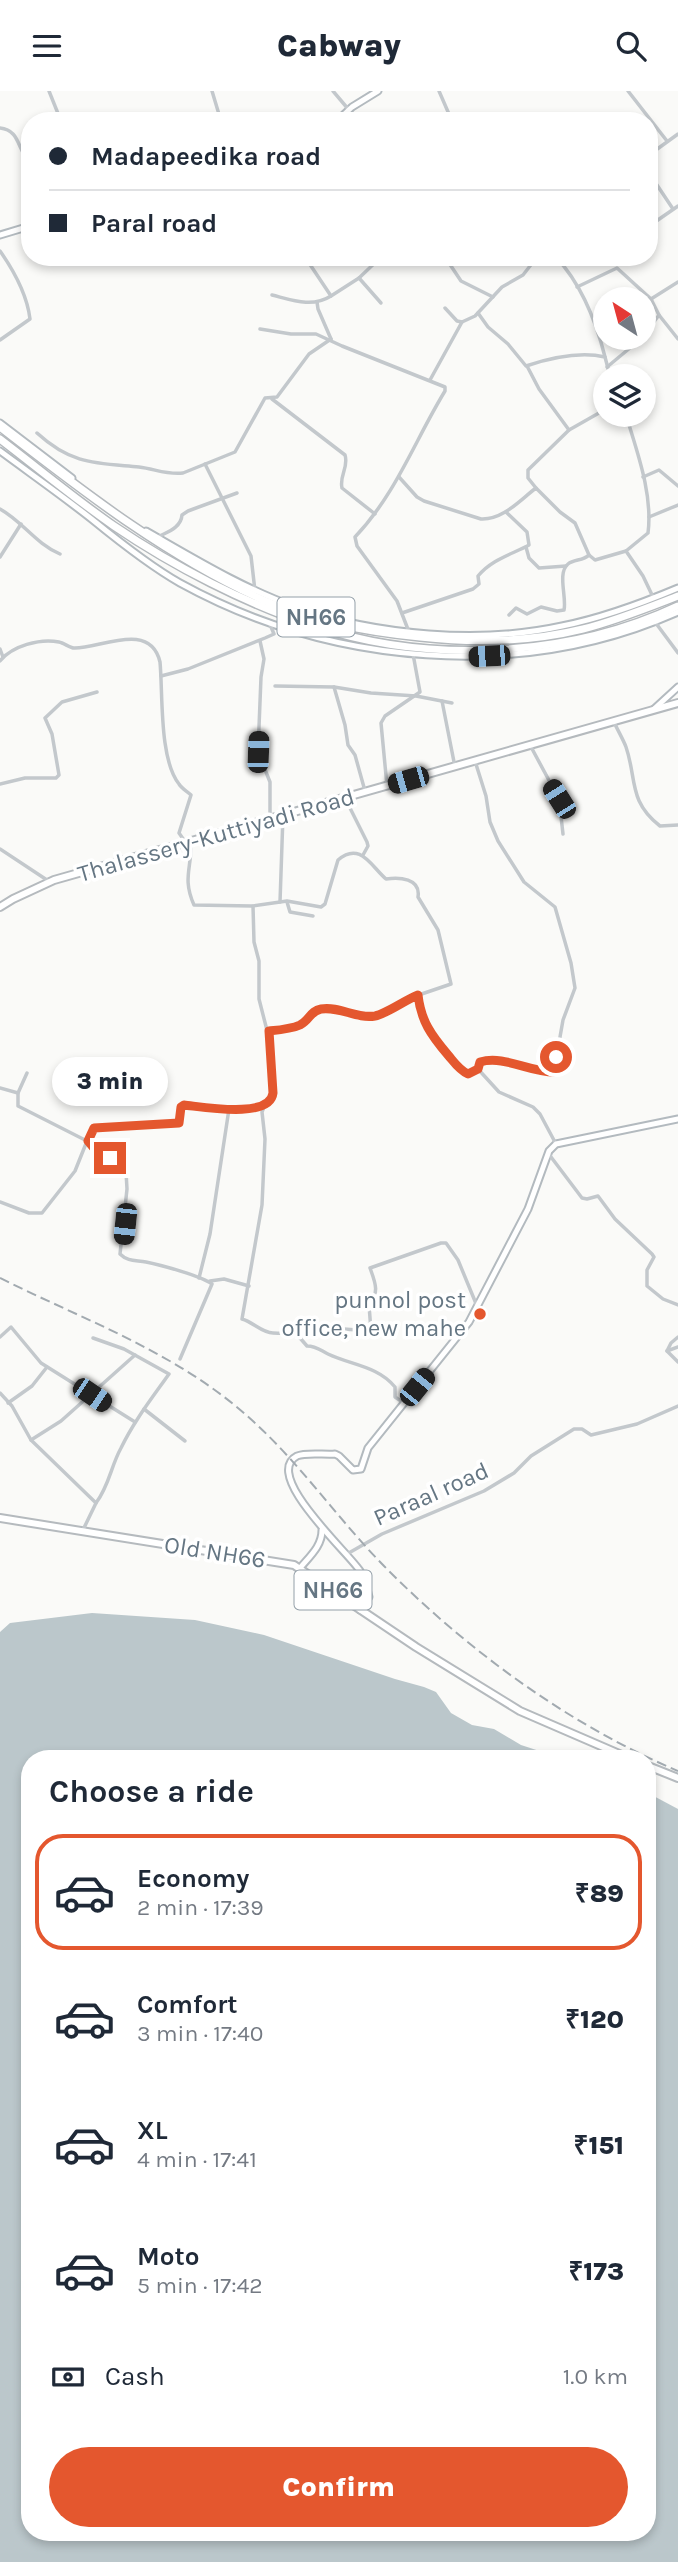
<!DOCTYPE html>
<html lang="en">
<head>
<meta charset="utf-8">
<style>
  :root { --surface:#fff; --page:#f6f6f7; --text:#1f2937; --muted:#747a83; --line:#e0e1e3; --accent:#e4572e }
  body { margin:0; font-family:Karla,sans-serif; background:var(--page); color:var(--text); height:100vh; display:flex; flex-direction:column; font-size:26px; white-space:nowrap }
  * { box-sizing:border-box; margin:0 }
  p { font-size:23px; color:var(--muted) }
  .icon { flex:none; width:38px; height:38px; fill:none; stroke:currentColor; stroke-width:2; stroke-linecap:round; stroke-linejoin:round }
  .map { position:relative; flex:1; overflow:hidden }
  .sheet { position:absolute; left:21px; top:1659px; width:635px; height:791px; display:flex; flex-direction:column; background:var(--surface); border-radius:28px; box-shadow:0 4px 10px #0003 }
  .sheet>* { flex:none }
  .banner { position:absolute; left:21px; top:21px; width:637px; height:154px; border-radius:28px; box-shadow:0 4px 10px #0003; display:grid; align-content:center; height:154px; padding:0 28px; background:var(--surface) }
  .needle { width:46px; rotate:324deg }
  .fabs { position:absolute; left:593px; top:196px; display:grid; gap:14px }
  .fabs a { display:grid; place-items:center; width:63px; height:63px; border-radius:50%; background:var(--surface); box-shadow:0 4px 10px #0003; font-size:35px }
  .end { position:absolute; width:32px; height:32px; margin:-16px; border:9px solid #e4572e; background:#fff; box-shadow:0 0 0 4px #fff }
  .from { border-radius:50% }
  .bubble { position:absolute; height:49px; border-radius:24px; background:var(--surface); box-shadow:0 4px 10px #0003; font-size:23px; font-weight:800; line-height:49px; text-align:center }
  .car { position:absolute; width:21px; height:42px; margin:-21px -10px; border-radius:9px; box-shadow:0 0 5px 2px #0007; background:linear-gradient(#222 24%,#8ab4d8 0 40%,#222 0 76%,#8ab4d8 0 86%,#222 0) }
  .banner b { display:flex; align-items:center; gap:24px; height:66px; font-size:26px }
  .banner b+b { border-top:2px solid var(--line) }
  .banner i { width:18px; height:18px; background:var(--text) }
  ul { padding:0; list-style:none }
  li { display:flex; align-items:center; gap:21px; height:116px; margin:0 14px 10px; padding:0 14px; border:4px solid transparent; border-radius:28px }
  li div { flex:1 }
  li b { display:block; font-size:26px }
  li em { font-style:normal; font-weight:800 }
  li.active { border-color:var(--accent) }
  li>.icon { width:63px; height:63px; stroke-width:1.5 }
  h2 { padding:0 28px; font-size:32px; line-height:84px }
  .pay { display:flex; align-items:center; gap:18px; height:77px; padding:0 28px; font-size:26px }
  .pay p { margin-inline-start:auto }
  .action { display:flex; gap:14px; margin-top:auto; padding:14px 28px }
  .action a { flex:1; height:80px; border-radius:42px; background:var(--accent); color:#fff; font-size:28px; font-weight:800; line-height:80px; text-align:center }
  header { display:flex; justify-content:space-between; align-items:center; height:91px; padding:0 28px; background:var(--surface); font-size:32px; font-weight:800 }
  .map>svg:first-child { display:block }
  .water { fill:#bbc7cb }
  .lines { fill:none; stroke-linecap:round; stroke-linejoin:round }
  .secondary-casing { stroke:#b3babf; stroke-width:9 }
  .primary-casing { stroke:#b5babe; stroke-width:10 }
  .highway-casing { stroke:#b4b9bd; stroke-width:10 }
  .street { stroke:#c3c8cc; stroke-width:3.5 }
  .secondary { stroke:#fff; stroke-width:5 }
  .primary { stroke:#fff; stroke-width:6 }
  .highway { stroke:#fff; stroke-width:7 }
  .rail { stroke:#a2aab0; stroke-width:2; stroke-dasharray:10 5; stroke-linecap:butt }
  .route { stroke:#e4572e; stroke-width:9 }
  .poi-dot { fill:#e4572e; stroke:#fff; stroke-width:2.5 }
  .labels { text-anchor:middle; stroke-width:7; stroke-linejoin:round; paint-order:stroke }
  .shield { fill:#fff; stroke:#939fa8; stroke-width:2 }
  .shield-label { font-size:23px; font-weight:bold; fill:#657683 }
  .street-label { font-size:24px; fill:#657683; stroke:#fff }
  .poi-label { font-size:24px; fill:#657683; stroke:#fff; text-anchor:end }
</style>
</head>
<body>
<header><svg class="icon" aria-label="menu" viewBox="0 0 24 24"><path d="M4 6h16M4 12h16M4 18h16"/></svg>Cabway<svg class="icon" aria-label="search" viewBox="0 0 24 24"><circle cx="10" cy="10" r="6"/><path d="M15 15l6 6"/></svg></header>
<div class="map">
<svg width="678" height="2471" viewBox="0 0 678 2471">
  <rect width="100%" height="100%" fill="#fafaf8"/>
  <polygon class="water" points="92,1522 195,1529 264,1544 395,1588 424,1596 436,1601 451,1622 472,1634 494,1638 521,1654 564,1668 30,1668 30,2441 648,2441 648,1702 678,1718 678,2471 0,2471 0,1541 10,1532"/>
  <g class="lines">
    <defs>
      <g id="secondary">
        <polyline points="337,30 352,16 378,0"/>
        <polyline points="0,144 30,135"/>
        <polyline points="0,332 72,387"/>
        <path d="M0,360C31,383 64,406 94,430C121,452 150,475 180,492C331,575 520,591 678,521"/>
        <path d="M146,440C195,468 244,498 298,517C377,544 480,553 562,535C602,527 640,513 678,497"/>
        <polyline points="654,618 678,596"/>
        <path d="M300,1477C310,1465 322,1455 322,1439"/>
        <path d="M360,1519L369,1506C367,1497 364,1488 360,1480C351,1464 261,1384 297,1365C306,1361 325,1364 335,1363L339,1365L353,1379L361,1378L368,1357L469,1231L528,1118L549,1060L556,1053L678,1028"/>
      </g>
      <g id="primary">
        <polyline points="0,816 13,808 54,789 678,612"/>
        <polyline points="0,1427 294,1474 416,1556 520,1620 631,1668"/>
        <polyline points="648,1675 678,1687"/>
      </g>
      <g id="highway">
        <path d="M0,336C85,402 171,469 270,512C317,532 369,541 420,546C473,552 530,551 583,538C615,530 647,517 678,505"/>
        <path d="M0,348C38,377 75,408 114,435C173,475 246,513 314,535C429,573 567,567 678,515"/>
      </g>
    </defs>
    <use href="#secondary" class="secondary-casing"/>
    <use href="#primary" class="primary-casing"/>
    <use href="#highway" class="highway-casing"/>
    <g class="street">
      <polyline points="49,0 61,30"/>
      <polyline points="212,0 221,30"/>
      <polyline points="333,0 349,19"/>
      <polyline points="439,0 452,30"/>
      <polyline points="628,0 667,50"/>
      <path d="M0,37C21,39 17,61 30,70"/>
      <polyline points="649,64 678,43"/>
      <polyline points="655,91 673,118"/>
      <polyline points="649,123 655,131 678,115"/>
      <path d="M0,160C14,180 27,203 30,228L0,249"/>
      <polyline points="445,166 461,190 493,206"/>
      <path d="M556,166C582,194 596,230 605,266"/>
      <polyline points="359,187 381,212"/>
      <polyline points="577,196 617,177 651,208"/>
      <path d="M272,204C292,209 312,217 331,205L305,166"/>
      <polyline points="331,205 359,187 381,166"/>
      <polyline points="317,211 318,218 331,248"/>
      <polyline points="445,217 457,230 462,231 475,225 502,196 523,184 537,166"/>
      <path d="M478,222L488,236L508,253L526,275C550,267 579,260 605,266L610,285"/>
      <polyline points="659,224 678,248"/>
      <path d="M260,238L291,243H316L342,255L445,296V300C415,349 396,403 355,446L357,455L397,510L409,541"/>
      <polyline points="644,244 659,224 651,208 678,191"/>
      <polyline points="527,275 539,298 569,339"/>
      <polyline points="607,276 642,247"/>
      <polyline points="430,289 462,231"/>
      <path d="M272,308L345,364C349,376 339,385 342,397L375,423"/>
      <path d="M626,324C637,361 653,403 648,442L626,460L643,485L653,506"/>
      <path d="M37,342C72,374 96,372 139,376C155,378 167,384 183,382L235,361L265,307L277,306L309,263L331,248"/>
      <polyline points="205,373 251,465 255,500"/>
      <path d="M399,386L417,406L424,410L481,428C503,429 520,409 536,397L560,421L575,432L589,464C583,470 574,468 568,473C557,482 567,507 564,519L557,520L541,516L527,523L516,517L509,524"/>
      <polyline points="643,386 659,379 678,395"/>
      <polyline points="536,397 528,387 528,379 569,339 606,318"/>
      <path d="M0,418C22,430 36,453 60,463"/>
      <polyline points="649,426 678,414"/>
      <path d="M158,446C167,441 181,437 182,424L188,420L237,402"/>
      <polyline points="526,456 529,467 539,477 566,475"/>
      <polyline points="589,464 595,469 626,460"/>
      <polyline points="0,466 21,433"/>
      <path d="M402,522L473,498L479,493L478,485C492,468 513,463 529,454L527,441L506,421"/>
      <polyline points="655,531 678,562"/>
      <polyline points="260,550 264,568 261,586 258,661 270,691 270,726"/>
      <polyline points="0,558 3,566"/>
      <path d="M0,570C12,555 40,547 59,551C64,552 70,557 74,557C99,558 150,529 160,571C163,603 159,668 179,693C182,698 187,700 191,704L179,742L186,752"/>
      <polyline points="161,585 188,578 265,547 274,543 269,531"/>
      <polyline points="275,595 334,596 371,602 416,605 452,612"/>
      <polyline points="334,596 345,634 348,654 355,664 365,700"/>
      <polyline points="442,610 455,676"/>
      <path d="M614,631C618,640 623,648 626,656C637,688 628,710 660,735L678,734"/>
      <polyline points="530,654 559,708 563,743"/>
      <path d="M475,670L486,705L490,731L498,750L524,791L555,816L571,872L575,897L563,929L554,980C529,981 504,963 479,971L478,978L499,1001L533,1016L540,1023L556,1053"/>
      <polyline points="0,693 25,687 56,687 59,684 52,643 45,627 62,611 97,601"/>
      <polyline points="387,695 381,632 385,625 420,601 413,563"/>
      <polyline points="345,707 367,751 368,755 363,764"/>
      <path d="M191,751C192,777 182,787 194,814L252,815"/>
      <polyline points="0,758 50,791"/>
      <polyline points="280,811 283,724"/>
      <polyline points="287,811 290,821 313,825"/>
      <path d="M418,904C422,935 440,960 464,981L468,983L478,978"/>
      <path d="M269,940L299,934L313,921L320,918H341L354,923L377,925L404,909L451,893L438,839L418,806C421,787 399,786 386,788C371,775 360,750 338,769L325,813L321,816L287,810L253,815L254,851L259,870V908L271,955L273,1002V1007L264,1016L262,1021L265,1048L262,1114L242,1228C253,1231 262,1242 273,1242C288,1243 285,1239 300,1247L330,1237L371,1240L369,1214C380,1201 375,1191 370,1177L441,1152H446L458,1169L477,1215"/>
      <polyline points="0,997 18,1002"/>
      <polyline points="548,1062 582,1107 587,1108 598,1105 615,1128 652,1163 654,1166 647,1179 647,1195 663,1208 678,1214"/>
      <polyline points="0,1111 29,1122 42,1122 75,1080 87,1050 18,1015 18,1002 27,982"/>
      <polyline points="199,1187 210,1143 229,1018"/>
      <polyline points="210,1190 224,1188 249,1195"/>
      <polyline points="0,1246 11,1236 41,1272 135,1331"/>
      <polyline points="678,1246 671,1252 667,1260 678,1271"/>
      <path d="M300,1247L307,1255C316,1255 320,1259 328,1263C351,1274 378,1275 395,1296V1306L404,1312"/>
      <polyline points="667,1260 678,1256"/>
      <path d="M180,1268L212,1193C201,1185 161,1174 146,1171C136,1169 128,1171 120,1163L127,1098L126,1081L116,1068L102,1067L87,1050L94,1037L179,1032L181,1016L185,1014L229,1018L264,1016"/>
      <path d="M0,1302L12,1315L31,1349L96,1412C109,1395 111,1375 121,1357C134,1330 152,1307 169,1283L124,1258L93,1247"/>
      <polyline points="8,1312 32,1295 47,1276"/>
      <polyline points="144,1318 185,1350"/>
      <polyline points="31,1349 61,1330 135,1264"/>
      <polyline points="82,1441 96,1412"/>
      <polyline points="347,1463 382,1443 484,1400 514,1382 531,1365 574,1338 582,1338 591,1344 637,1333 678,1315"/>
    </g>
    <use href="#secondary" class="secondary"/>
    <use href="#primary" class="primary"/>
    <use href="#highway" class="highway"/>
    <path class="rail" d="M0,1187C84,1229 173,1260 245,1323C297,1368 336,1426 384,1475C467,1559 569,1634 678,1680"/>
  </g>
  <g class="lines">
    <path class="route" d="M110,1067H102L88,1050L94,1037L179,1032L181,1016L184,1014C204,1016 270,1028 273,1002L269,940C279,939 291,938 300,934C310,929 310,920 321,918C340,915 356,928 375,925C386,923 405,909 418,904C421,930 431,944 448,964C454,971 459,979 468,983L478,978L480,971C504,964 529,981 554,981L556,966"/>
  </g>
  <circle class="poi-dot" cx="480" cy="1223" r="7"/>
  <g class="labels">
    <g class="shield">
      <rect x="277.5" y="506.5" width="77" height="39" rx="5"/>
      <rect x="294.5" y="1479.5" width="77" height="39" rx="5"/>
    </g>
    <g class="shield-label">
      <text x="316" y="534">NH66</text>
      <text x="333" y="1507">NH66</text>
    </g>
    <g class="street-label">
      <text transform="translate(216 744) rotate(-16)" y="8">Thalassery-Kuttiyadi Road</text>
      <text transform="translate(431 1403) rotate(-24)" y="8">Paraal road</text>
      <text transform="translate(215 1461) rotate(9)" y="8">Old NH66</text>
    </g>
    <g class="poi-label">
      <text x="466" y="1217">punnol post<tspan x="466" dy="28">office, new mahe</tspan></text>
    </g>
  </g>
</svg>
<div class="fabs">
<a><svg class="needle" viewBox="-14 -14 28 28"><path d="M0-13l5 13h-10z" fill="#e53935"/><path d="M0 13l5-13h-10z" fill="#747a83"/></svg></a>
<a><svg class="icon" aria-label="layers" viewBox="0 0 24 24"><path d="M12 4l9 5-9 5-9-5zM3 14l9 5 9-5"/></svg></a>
</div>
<i class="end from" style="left:556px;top:966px"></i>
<i class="end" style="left:110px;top:1067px"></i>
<div class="bubble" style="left:52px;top:966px;width:116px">3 min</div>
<i class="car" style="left:489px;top:565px;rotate:267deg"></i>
<i class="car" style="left:258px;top:661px;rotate:2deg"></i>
<i class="car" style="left:408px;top:689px;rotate:254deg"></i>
<i class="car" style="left:559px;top:708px;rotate:328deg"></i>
<i class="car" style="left:125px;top:1133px;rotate:186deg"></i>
<i class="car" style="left:417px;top:1296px;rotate:39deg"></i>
<i class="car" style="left:92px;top:1304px;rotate:124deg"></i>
<div class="banner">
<b><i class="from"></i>Madapeedika road</b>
<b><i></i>Paral road</b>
</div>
<section class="sheet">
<h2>Choose a ride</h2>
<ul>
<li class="active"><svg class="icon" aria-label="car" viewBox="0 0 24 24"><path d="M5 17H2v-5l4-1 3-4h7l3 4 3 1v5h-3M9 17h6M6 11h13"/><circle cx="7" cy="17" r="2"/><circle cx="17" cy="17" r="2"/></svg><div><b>Economy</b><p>2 min · 17:39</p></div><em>₹89</em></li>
<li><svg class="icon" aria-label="car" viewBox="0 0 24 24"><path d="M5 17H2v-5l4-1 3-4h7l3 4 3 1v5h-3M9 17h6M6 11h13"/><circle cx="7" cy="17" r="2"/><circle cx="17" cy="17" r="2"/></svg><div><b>Comfort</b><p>3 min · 17:40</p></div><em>₹120</em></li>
<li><svg class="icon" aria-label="car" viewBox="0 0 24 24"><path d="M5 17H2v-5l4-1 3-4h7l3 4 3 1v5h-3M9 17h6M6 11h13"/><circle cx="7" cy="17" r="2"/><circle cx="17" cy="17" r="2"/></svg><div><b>XL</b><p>4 min · 17:41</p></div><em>₹151</em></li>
<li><svg class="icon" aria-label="car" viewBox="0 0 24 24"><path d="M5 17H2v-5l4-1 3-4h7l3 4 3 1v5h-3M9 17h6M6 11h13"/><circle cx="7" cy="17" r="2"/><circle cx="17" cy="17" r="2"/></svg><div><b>Moto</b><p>5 min · 17:42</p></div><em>₹173</em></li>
</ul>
<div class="pay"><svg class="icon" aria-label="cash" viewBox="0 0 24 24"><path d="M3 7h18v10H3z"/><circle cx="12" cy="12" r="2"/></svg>Cash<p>1.0 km</p></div>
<div class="action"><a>Confirm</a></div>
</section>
</div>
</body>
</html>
